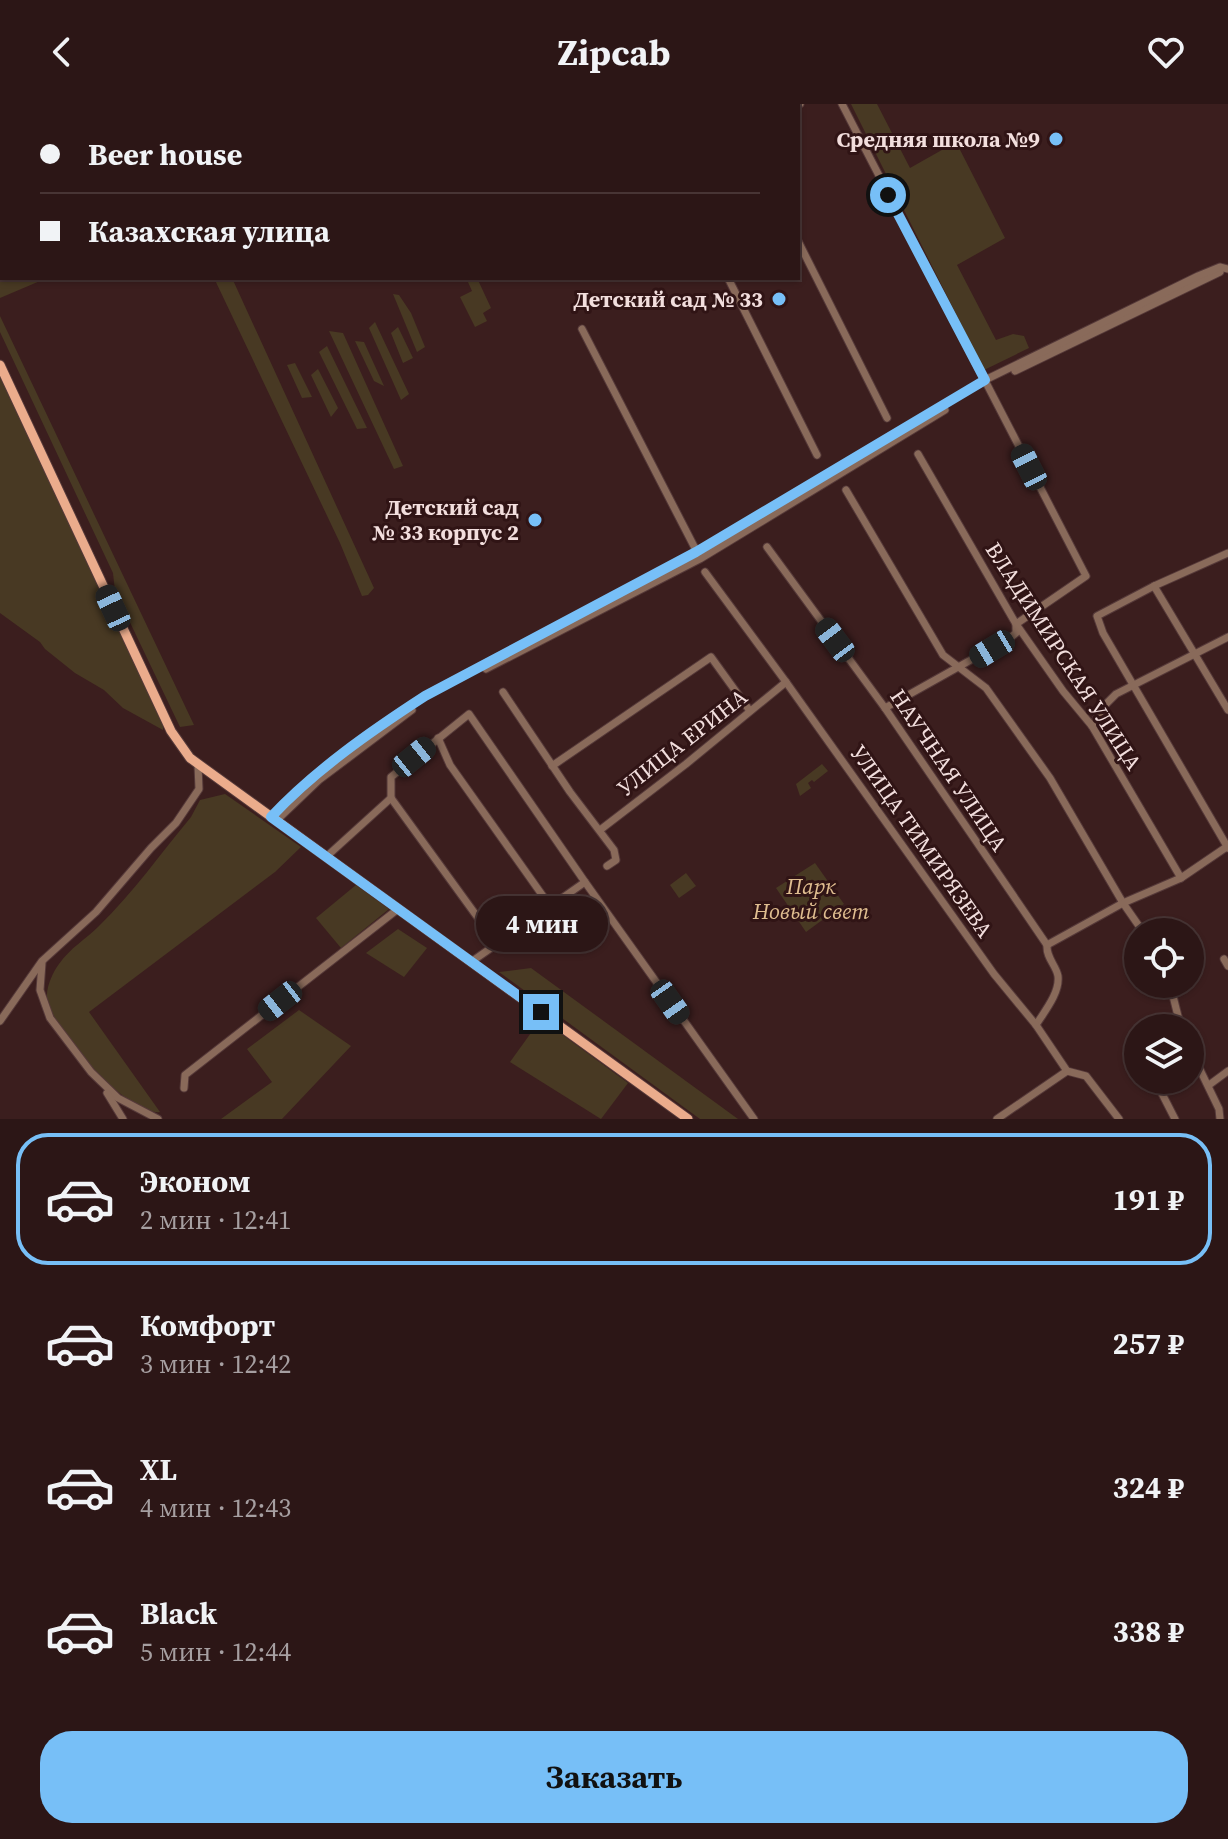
<!DOCTYPE html>
<html lang="ru">
<head>
<meta charset="utf-8">
<style>
  :root { --surface:#2c1616; --page:#341f1f; --text:#f1f3f6; --muted:#a69fa1; --line:#483535; --accent:#77bff7 }
  body { margin:0; font-family:"Source Serif 4",serif; background:var(--page); color:var(--text); height:100vh; display:flex; flex-direction:column; font-size:30px; white-space:nowrap }
  * { box-sizing:border-box; margin:0 }
  p { font-size:26px; color:var(--muted) }
  .icon { flex:none; width:44px; height:44px; fill:none; stroke:currentColor; stroke-width:2; stroke-linecap:round; stroke-linejoin:round }
  .map { position:relative; height:1015px; overflow:hidden }
  .side { display:flex; flex-direction:column; background:var(--surface); flex:1 }
  .side>* { flex:none }
  .banner { position:absolute; left:0px; top:0px; width:800px; height:176px; box-shadow:0 2px 6px #0004,0 0 0 2px var(--line); display:grid; align-content:center; height:176px; padding:0 40px; background:var(--surface) }
  .controls { position:absolute; left:1124px; top:814px; display:grid; gap:16px }
  .controls a { display:grid; place-items:center; width:80px; height:80px; border-radius:50%; background:var(--surface); box-shadow:0 2px 6px #0004,0 0 0 2px var(--line); font-size:40px }
  .end { position:absolute; width:36px; height:36px; margin:-18px; border:10px solid #77bff7; background:#111; box-shadow:0 0 0 4px #111 }
  .from { border-radius:50% }
  .bubble { position:absolute; height:56px; border-radius:28px; background:var(--surface); box-shadow:0 2px 6px #0004,0 0 0 2px var(--line); font-size:26px; font-weight:700; line-height:56px; text-align:center }
  .car { position:absolute; width:24px; height:48px; margin:-24px -12px; border-radius:10px; box-shadow:0 0 6px 2px #0007; background:linear-gradient(#222 24%,#8ab4d8 0 40%,#222 0 76%,#8ab4d8 0 86%,#222 0) }
  .banner b { display:flex; align-items:center; gap:28px; height:76px; font-size:30px }
  .banner b+b { border-top:2px solid var(--line) }
  .banner i { width:20px; height:20px; background:var(--text) }
  ul { padding:14px 0 0; list-style:none }
  li { display:flex; align-items:center; gap:24px; height:132px; margin:0 16px 12px; padding:0 24px; border:4px solid transparent; border-radius:32px }
  li div { flex:1 }
  li b { display:block; font-size:30px }
  li em { font-style:normal; font-weight:700 }
  li.on { border-color:var(--accent) }
  li>.icon { width:72px; height:72px; stroke-width:1.5 }
  .action { display:flex; gap:16px; margin-top:auto; padding:16px 40px }
  .action a { flex:1; height:92px; border-radius:32px; background:var(--accent); color:#111; font-size:32px; font-weight:700; line-height:92px; text-align:center }
  header { display:flex; justify-content:space-between; align-items:center; height:104px; padding:0 40px; background:var(--surface); font-size:36px; font-weight:700 }
  .map>svg:first-child { display:block }
  .green { fill:#483923 }
  .lines { fill:none; stroke-linecap:round; stroke-linejoin:round }
  .minor-casing { stroke:#553939; stroke-width:9 }
  .major-casing { stroke:#553939; stroke-width:11 }
  .minor { stroke:#896a5a; stroke-width:7 }
  .major { stroke:#ebac8c; stroke-width:9 }
  .route { stroke:#77bff7; stroke-width:10 }
  .poi-dot { fill:#77bff7; stroke:#301415; stroke-width:3 }
  .labels { text-anchor:middle; stroke-width:6; stroke-linejoin:round; paint-order:stroke }
  .poi-label { font-size:22px; font-weight:bold; fill:#f2dedd; stroke:#301415; text-anchor:end }
  .street-label { font-size:22px; fill:#f2dedd; stroke:#301415 }
  .park-label { font-size:22px; font-style:italic; fill:#e0be90; stroke:#301415 }
</style>
</head>
<body>
<header><svg class="icon" aria-label="back" viewBox="0 0 24 24"><path d="M15 5l-7 7 7 7"/></svg>Zipcab<svg class="icon" aria-label="heart" viewBox="0 0 24 24"><path d="M12 20l-8-8c-3-5 5-10 8-4 3-6 11-1 8 4z"/></svg></header>
<div class="map">
<svg width="1228" height="1015" viewBox="0 0 1228 1015">
  <rect width="100%" height="100%" fill="#3b1e1e"/>
  <g class="green">
    <polygon points="851,0 877,0 910,64 956,38 1005,134 957,161 996,236 1013,230 1024,232 1029,244 984,266"/>
    <polygon points="47,174 0,194 0,175"/>
    <polygon points="214,174 232,174 374,484 368,491 362,492 340,439"/>
    <polygon points="477,174 491,204 483,209 487,217 475,223 460,193 472,187 468,178"/>
    <polygon points="393,190 399,191 411,209 425,243 417,248"/>
    <polygon points="0,212 194,621 180,623 115,487 113,469 0,228"/>
    <polygon points="375,218 409,290 401,296 369,224"/>
    <polygon points="398,223 413,254 403,259 391,229"/>
    <polygon points="329,227 343,229 403,362 394,365"/>
    <polygon points="355,237 364,238 384,282 374,277"/>
    <polygon points="327,242 367,324 357,325 319,248"/>
    <polygon points="295,259 312,293 302,294 287,261"/>
    <polygon points="318,265 338,304 331,313 311,271"/>
    <polygon points="0,271 163,616 163,626 123,604 104,586 75,569 45,545 40,538 0,509"/>
    <polygon points="822,660 828,667 814,678 812,676 808,679 811,684 800,692 796,680"/>
    <path d="M225,690L301,743L275,768L89,908L160,1008C141,1011 107,979 94,966C79,950 50,916 47,894C46,883 53,868 59,860C70,844 86,835 99,822C133,789 161,749 191,713L200,696Z"/>
    <polygon points="815,759 844,800 806,828 776,784"/>
    <polygon points="686,769 696,782 679,794 670,781"/>
    <polygon points="356,781 389,805 341,844 316,814"/>
    <polygon points="398,825 427,844 404,873 366,849"/>
    <polygon points="531,864 738,1015 700,1015 499,868"/>
    <polygon points="299,906 351,942 282,1015 221,1015 272,978 247,945"/>
    <polygon points="541,915 628,979 601,1015 510,958"/>
  </g>
  <g class="lines">
    <defs>
      <g id="minor">
        <polyline points="842,0 1086,472 1016,520 1016,529 1010,534 885,604"/>
        <polyline points="796,2 800,0"/>
        <polyline points="798,137 887,314"/>
        <polyline points="728,174 817,351"/>
        <polyline points="582,225 698,450"/>
        <polyline points="1015,267 1220,168"/>
        <polyline points="918,350 1016,520 1063,587 1092,622 1181,774"/>
        <polyline points="846,386 943,551 986,584 1050,674 1123,799 1139,822 1147,828"/>
        <path d="M767,443L885,604L1047,841C1046,854 1056,861 1058,872C1060,889 1044,908 1036,921"/>
        <polyline points="1228,449 1154,482 1097,512 1103,529 1228,744"/>
        <polyline points="705,468 786,578 994,870 1036,921 1067,967 1086,972 1119,1015"/>
        <polyline points="1154,482 1228,606"/>
        <polyline points="486,565 700,455 945,306"/>
        <polyline points="503,588 570,688 614,746 616,756 607,762"/>
        <polyline points="1092,622 1104,602 1116,590 1228,533"/>
        <polyline points="438,634 450,661 550,802"/>
        <polyline points="552,662 711,553 750,607"/>
        <polyline points="391,694 497,840"/>
        <path d="M271,713C315,666 371,626 425,592L696,448L985,276L1198,172L1220,163L1228,165"/>
        <polyline points="276,717 319,676 412,606"/>
        <polyline points="600,726 686,660 786,578"/>
        <polyline points="326,753 391,694 391,673 469,610 585,778 754,1015"/>
        <polyline points="1047,841 1123,799 1181,774 1228,742"/>
        <polyline points="1224,855 1228,862"/>
        <polyline points="1190,856 1192,866 1190,868"/>
        <polyline points="471,858 585,778"/>
        <polyline points="42,859 40,886 50,914 91,968 118,994 158,1015"/>
        <polyline points="1170,880 1181,924"/>
        <polyline points="0,917 42,857 96,808 151,744 176,719 199,685 198,661"/>
        <polyline points="1190,945 1219,1005 1220,1015"/>
        <polyline points="1155,976 1175,1015"/>
        <polyline points="1209,981 1228,967"/>
        <polyline points="184,984 185,971 398,805"/>
        <polyline points="107,989 123,1015"/>
        <polyline points="997,1015 1067,967"/>
      </g>
      <polyline id="major" points="0,261 171,627 190,654 688,1015"/>
    </defs>
    <use href="#minor" class="minor-casing"/>
    <use href="#major" class="major-casing"/>
    <use href="#minor" class="minor"/>
    <use href="#major" class="major"/>
  </g>
  <g class="lines">
    <path class="route" d="M541,908L271,713C315,666 371,627 425,592L696,448L985,276L888,91"/>
  </g>
  <g class="poi-dot">
    <circle cx="1056" cy="35" r="8"/>
    <circle cx="779" cy="195" r="8"/>
    <circle cx="535" cy="416" r="8"/>
  </g>
  <g class="labels">
    <g class="poi-label">
      <text x="1040" y="43">Средняя школа №9</text>
      <text x="763" y="203">Детский сад № 33</text>
      <text x="519" y="411">Детский сад<tspan x="519" dy="25">№ 33 корпус 2</tspan></text>
    </g>
    <g class="street-label">
      <text transform="translate(1064 552) rotate(57)" y="8">ВЛАДИМИРСКАЯ УЛИЦА</text>
      <text transform="translate(682 638) rotate(-38)" y="8">УЛИЦА ЕРИНА</text>
      <text transform="translate(949 666) rotate(56)" y="8">НАУЧНАЯ УЛИЦА</text>
      <text transform="translate(922 737) rotate(55)" y="8">УЛИЦА ТИМИРЯЗЕВА</text>
    </g>
    <g class="park-label">
      <text x="811" y="790">Парк<tspan x="811" dy="25">Новый свет</tspan></text>
    </g>
  </g>
</svg>
<div class="controls">
<a><svg class="icon" aria-label="locate" viewBox="0 0 24 24"><circle cx="12" cy="12" r="6"/><path d="M12 2v4M12 18v4M2 12h4M18 12h4"/></svg></a>
<a><svg class="icon" aria-label="layers" viewBox="0 0 24 24"><path d="M12 4l9 5-9 5-9-5zM3 14l9 5 9-5"/></svg></a>
</div>
<i class="end from" style="left:888px;top:91px"></i>
<i class="end" style="left:541px;top:908px"></i>
<div class="bubble" style="left:476px;top:792px;width:132px">4 мин</div>
<i class="car" style="left:1029px;top:363px;rotate:333deg"></i>
<i class="car" style="left:113px;top:504px;rotate:335deg"></i>
<i class="car" style="left:835px;top:536px;rotate:323deg"></i>
<i class="car" style="left:992px;top:545px;rotate:239deg"></i>
<i class="car" style="left:414px;top:653px;rotate:51deg"></i>
<i class="car" style="left:280px;top:897px;rotate:232deg"></i>
<i class="car" style="left:670px;top:898px;rotate:145deg"></i>
<div class="banner">
<b><i class="from"></i>Beer house</b>
<b><i></i>Казахская улица</b>
</div>
</div>
<section class="side">
<ul>
<li class="on"><svg class="icon" aria-label="car" viewBox="0 0 24 24"><path d="M5 17H2v-5l4-1 3-4h7l3 4 3 1v5h-3M9 17h6M6 11h13"/><circle cx="7" cy="17" r="2"/><circle cx="17" cy="17" r="2"/></svg><div><b>Эконом</b><p>2 мин · 12:41</p></div><em>191 ₽</em></li>
<li><svg class="icon" aria-label="car" viewBox="0 0 24 24"><path d="M5 17H2v-5l4-1 3-4h7l3 4 3 1v5h-3M9 17h6M6 11h13"/><circle cx="7" cy="17" r="2"/><circle cx="17" cy="17" r="2"/></svg><div><b>Комфорт</b><p>3 мин · 12:42</p></div><em>257 ₽</em></li>
<li><svg class="icon" aria-label="car" viewBox="0 0 24 24"><path d="M5 17H2v-5l4-1 3-4h7l3 4 3 1v5h-3M9 17h6M6 11h13"/><circle cx="7" cy="17" r="2"/><circle cx="17" cy="17" r="2"/></svg><div><b>XL</b><p>4 мин · 12:43</p></div><em>324 ₽</em></li>
<li><svg class="icon" aria-label="car" viewBox="0 0 24 24"><path d="M5 17H2v-5l4-1 3-4h7l3 4 3 1v5h-3M9 17h6M6 11h13"/><circle cx="7" cy="17" r="2"/><circle cx="17" cy="17" r="2"/></svg><div><b>Black</b><p>5 мин · 12:44</p></div><em>338 ₽</em></li>
</ul>
<div class="action"><a>Заказать</a></div>
</section>
</body>
</html>
